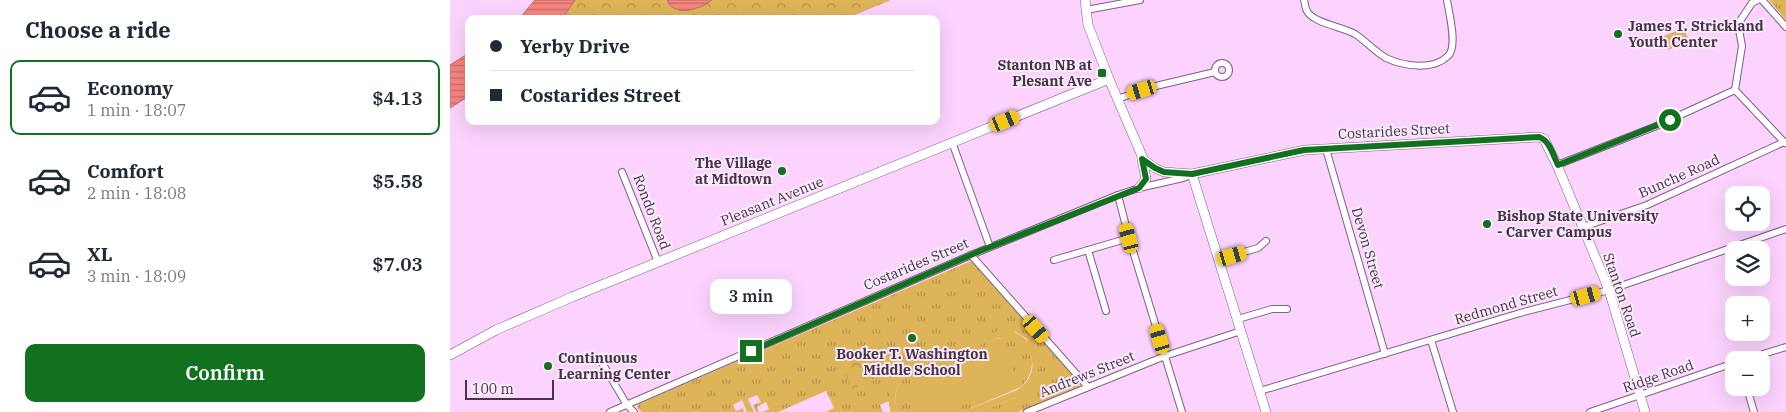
<!DOCTYPE html>
<html lang="en">
<head>
<meta charset="utf-8">
<style>
  :root { --surface:#fff; --page:#f6f6f7; --text:#1f2937; --muted:#747a83; --line:#e0e1e3; --accent:#12711f }
  body { margin:0; font-family:"IBM Plex Serif",serif; background:var(--page); color:var(--text); height:100vh; display:flex; flex-direction:column; font-size:19px; white-space:nowrap }
  * { box-sizing:border-box; margin:0 }
  p { font-size:16px; color:var(--muted) }
  .icon { flex:none; width:28px; height:28px; fill:none; stroke:currentColor; stroke-width:2; stroke-linecap:round; stroke-linejoin:round }
  .map { position:relative; flex:1; overflow:hidden }
  .drawer { display:flex; flex-direction:column; background:var(--surface); width:450px }
  .drawer>* { flex:none }
  .top-card { position:absolute; left:15px; top:15px; width:475px; height:110px; border-radius:10px; box-shadow:0 5px 20px #0002; display:grid; align-content:center; height:110px; padding:0 25px; background:var(--surface) }
  .fabs { position:absolute; left:1275px; top:186px; display:grid; gap:10px }
  .fabs a { display:grid; place-items:center; width:45px; height:45px; border-radius:10px; background:var(--surface); box-shadow:0 5px 20px #0002; font-size:25px }
  .scale { position:absolute; left:15px; bottom:12px; width:89px; box-sizing:border-box; padding-left:5px; border:2px solid #443445; border-top:0; font-size:14px; line-height:18px; white-space:nowrap; color:#443445; -webkit-text-stroke:4px #fbeafb; paint-order:stroke }
  .end { position:absolute; width:22px; height:22px; margin:-11px; border:6px solid #12711f; background:#fff; box-shadow:0 0 0 2px #fff }
  .from { border-radius:50% }
  .bubble { position:absolute; height:35px; border-radius:10px; background:var(--surface); box-shadow:0 5px 20px #0002; font-size:16px; font-weight:600; line-height:35px; text-align:center }
  .car { position:absolute; width:15px; height:30px; margin:-15px -8px; border-radius:6px; box-shadow:0 0 4px 1px #0007; background:linear-gradient(#f5c518 24%,#345 0 40%,#f5c518 0 76%,#345 0 86%,#f5c518 0) }
  .top-card b { display:flex; align-items:center; gap:18px; height:48px; font-size:19px }
  .top-card b+b { border-top:1px solid var(--line) }
  .top-card i { width:12px; height:12px; background:var(--text) }
  ul { padding:0; list-style:none }
  li { display:flex; align-items:center; gap:15px; height:75px; margin:0 10px 8px; padding:0 15px; border:2px solid transparent; border-radius:10px }
  li div { flex:1 }
  li b { display:block; font-size:19px }
  li em { font-style:normal; font-weight:600 }
  li.current { border-color:var(--accent) }
  li>.icon { width:45px; height:45px; stroke-width:1.5 }
  h2 { padding:0 25px; font-size:22px; line-height:60px }
  .action { display:flex; gap:10px; margin-top:auto; padding:10px 25px }
  .action a { flex:1; height:58px; border-radius:10px; background:var(--accent); color:#fff; font-size:20px; font-weight:600; line-height:58px; text-align:center }
  main { display:flex; flex:1; min-height:0 }
  .map>svg:first-child { display:block }
  .grass { fill:url(#grass-tufts) }
  .park { fill:url(#park-crowns) }
  .pitch { fill:#deb459 }
  .water { fill:url(#water-rules); stroke:#c06d6e }
  .lines { fill:none; stroke-linecap:round; stroke-linejoin:round }
  .minor-casing { stroke:#825e84; stroke-width:8 }
  .tertiary-casing { stroke:#825e84; stroke-width:10 }
  .minor { stroke:#fff; stroke-width:6 }
  .tertiary { stroke:#fff; stroke-width:9 }
  .route { stroke:#12711f; stroke-width:6 }
  .poi-dot { fill:#12711f; stroke:#fbeafb; stroke-width:2 }
  .labels { text-anchor:middle; stroke-width:4; stroke-linejoin:round; paint-order:stroke }
  .poi-label { font-size:14px; font-weight:bold; fill:#443445; stroke:#fbeafb; text-anchor:start }
  .street-label { font-size:14px; fill:#443445; stroke:#fbeafb }
</style>
</head>
<body>
<main>
<section class="drawer">
<h2>Choose a ride</h2>
<ul>
<li class="current"><svg class="icon" aria-label="car" viewBox="0 0 24 24"><path d="M5 17H2v-5l4-1 3-4h7l3 4 3 1v5h-3M9 17h6M6 11h13"/><circle cx="7" cy="17" r="2"/><circle cx="17" cy="17" r="2"/></svg><div><b>Economy</b><p>1 min · 18:07</p></div><em>$4.13</em></li>
<li><svg class="icon" aria-label="car" viewBox="0 0 24 24"><path d="M5 17H2v-5l4-1 3-4h7l3 4 3 1v5h-3M9 17h6M6 11h13"/><circle cx="7" cy="17" r="2"/><circle cx="17" cy="17" r="2"/></svg><div><b>Comfort</b><p>2 min · 18:08</p></div><em>$5.58</em></li>
<li><svg class="icon" aria-label="car" viewBox="0 0 24 24"><path d="M5 17H2v-5l4-1 3-4h7l3 4 3 1v5h-3M9 17h6M6 11h13"/><circle cx="7" cy="17" r="2"/><circle cx="17" cy="17" r="2"/></svg><div><b>XL</b><p>3 min · 18:09</p></div><em>$7.03</em></li>
</ul>
<div class="action"><a>Confirm</a></div>
</section>
<div class="map">
<svg width="1336" height="412" viewBox="0 0 1336 412">
  <defs>
    <pattern id="grass-tufts" width="24" height="20" patternUnits="userSpaceOnUse" patternTransform="scale(1.25)"><rect width="24" height="20" fill="#deb459"/><path d="M3 7l-1-3M5 7V3M7 7l1-3M15 17l-1-3M17 17v-4M19 17l1-3" fill="none" stroke="#b6934b"/></pattern>
    <pattern id="park-crowns" width="20" height="18" patternUnits="userSpaceOnUse" patternTransform="scale(1.25)"><rect width="20" height="18" fill="#deb459"/><path d="M2 6a3 3 0 1 1 6 0M12 15a3 3 0 1 1 6 0" fill="none" stroke="#b6934b"/></pattern>
    <pattern id="water-rules" width="6" height="5" patternUnits="userSpaceOnUse" patternTransform="scale(1.25)"><rect width="6" height="5" fill="#f5867f"/><path d="M0 2.5h6" fill="none" stroke="#c86e6a"/></pattern>
  </defs>
  <rect width="100%" height="100%" fill="#fcd3fe"/>
  <g class="grass">
    <polygon points="1319,0 1336,0 1336,20"/>
    <path d="M521,261L630,382L629,387L568,412H529C551,403 576,398 587,375L577,339L564,331L455,370L439,398V401L430,405L433,412H376L384,408L376,391L328,412H312L319,409L316,402L307,407L309,412H306L303,405L311,402L307,395L298,399L304,412H297L292,400L283,405L286,411L293,408L294,412H192L187,407L188,404Z"/>
    <path d="M555,337C584,340 590,368 571,387L512,412H448C442,397 446,384 458,374L542,340Z"/>
  </g>
  <g class="park">
    <polygon points="125,0 441,0 395,19 114,19 113,17"/>
    <polygon points="422,356 431,378 401,389 393,368"/>
  </g>
  <g class="pitch">
    <polygon points="1233,28 1239,40 1218,50 1212,37"/>
    <path d="M569,322L572,327L564,332C588,342 598,371 577,390C571,396 536,411 528,412C523,412 517,412 512,412L567,390C596,372 581,334 548,338L458,374C446,384 442,397 448,412H441C435,396 441,380 455,370Z"/>
    <polygon points="552,343 568,383 496,412 474,412 460,380"/>
  </g>
  <g class="water">
    <polygon points="85,0 125,0 112,19 69,19"/>
    <path d="M217,0H262C251,9 224,18 217,0Z"/>
    <polygon points="19,53 19,96 0,108 0,65"/>
  </g>
  <g class="lines">
    <defs>
      <g id="minor">
        <path d="M854,0C855,3 855,8 857,11C863,23 893,27 905,34C916,41 925,52 936,58C953,66 983,71 998,56C1008,47 999,13 997,0"/>
        <polyline points="1312,0 1336,27"/>
        <polyline points="636,10 690,0"/>
        <circle cx="772" cy="70" r="7"/>
        <polyline points="1285,90 1335,143"/>
        <polyline points="667,99 706,86 765,72"/>
        <polyline points="502,142 540,247"/>
        <polyline points="876,149 935,354"/>
        <polyline points="1107,165 1204,127 1285,90 1292,46 1288,24 1302,3 1308,0"/>
        <polyline points="172,172 208,262"/>
        <polyline points="668,195 679,238 732,412"/>
        <polyline points="1133,227 1197,205 1334,142"/>
        <polyline points="638,250 656,311"/>
        <polyline points="521,255 638,387"/>
        <polyline points="769,259 808,248 816,241"/>
        <polyline points="604,260 679,238"/>
        <polyline points="788,319 822,309 837,309"/>
        <polyline points="981,340 1003,412"/>
        <polyline points="1293,360 1336,347"/>
        <polyline points="151,361 177,405 184,412"/>
        <polyline points="1297,388 1304,412"/>
        <polyline points="810,391 1070,313 1159,290 1336,229"/>
        <polyline points="160,412 521,255 668,195 689,188 733,178 741,175"/>
        <polyline points="577,412 715,356 791,331"/>
        <polyline points="1140,412 1284,363"/>
      </g>
      <g id="tertiary">
        <polyline points="635,0 638,25 659,79 695,163"/>
        <polyline points="692,159 705,168 714,172 742,174 855,150 1089,137 1094,139 1107,165 1159,290 1195,412"/>
        <polyline points="742,174 816,412"/>
        <polyline points="689,188 696,179 692,159"/>
        <polyline points="0,355 46,330 122,297 659,79"/>
      </g>
    </defs>
    <use href="#minor" class="minor-casing"/>
    <use href="#tertiary" class="tertiary-casing"/>
    <use href="#minor" class="minor"/>
    <use href="#tertiary" class="tertiary"/>
  </g>
  <g class="lines">
    <path class="route" d="M301,351L530,251L689,188L696,179L692,159L705,168L714,172L742,174L854,150L1089,137C1100,141 1103,155 1108,165L1220,120"/>
  </g>
  <g class="poi-dot">
    <circle cx="1168" cy="34" r="5"/>
    <rect x="647" y="68" width="10" height="10" rx="2.5"/>
    <circle cx="332" cy="171" r="5"/>
    <circle cx="1037" cy="224" r="5"/>
    <circle cx="462" cy="338" r="5"/>
    <circle cx="98" cy="366" r="5"/>
  </g>
  <g class="labels">
    <g class="poi-label">
      <text x="1178" y="31">James T. Strickland<tspan x="1178" dy="16">Youth Center</tspan></text>
      <text x="642" y="70" text-anchor="end">Stanton NB at<tspan x="642" dy="16">Plesant Ave</tspan></text>
      <text x="322" y="168" text-anchor="end">The Village<tspan x="322" dy="16">at Midtown</tspan></text>
      <text x="1047" y="221">Bishop State University<tspan x="1047" dy="16">- Carver Campus</tspan></text>
      <text x="462" y="359" text-anchor="middle">Booker T. Washington<tspan x="462" dy="16">Middle School</tspan></text>
      <text x="108" y="363">Continuous<tspan x="108" dy="16">Learning Center</tspan></text>
    </g>
    <g class="street-label">
      <text transform="translate(944 131) rotate(-3)" y="5">Costarides Street</text>
      <text transform="translate(1229 176) rotate(-24)" y="5">Bunche Road</text>
      <text transform="translate(322 201) rotate(-22)" y="5">Pleasant Avenue</text>
      <text transform="translate(202 212) rotate(69)" y="5">Rondo Road</text>
      <text transform="translate(918 248) rotate(74)" y="5">Devon Street</text>
      <text transform="translate(466 264) rotate(-23)" y="5">Costarides Street</text>
      <text transform="translate(1172 295) rotate(71)" y="5">Stanton Road</text>
      <text transform="translate(1056 305) rotate(-16)" y="5">Redmond Street</text>
      <text transform="translate(637 374) rotate(-22)" y="5">Andrews Street</text>
      <text transform="translate(1208 376) rotate(-19)" y="5">Ridge Road</text>
    </g>
  </g>
</svg>
<div class="fabs">
<a><svg class="icon" aria-label="locate" viewBox="0 0 24 24"><circle cx="12" cy="12" r="6"/><path d="M12 2v4M12 18v4M2 12h4M18 12h4"/></svg></a>
<a><svg class="icon" aria-label="layers" viewBox="0 0 24 24"><path d="M12 4l9 5-9 5-9-5zM3 14l9 5 9-5"/></svg></a>
<a>+</a>
<a>−</a>
</div>
<div class="scale">100 m</div>
<i class="end from" style="left:1220px;top:120px"></i>
<i class="end" style="left:301px;top:351px"></i>
<div class="bubble" style="left:260px;top:279px;width:82px">3 min</div>
<i class="car" style="left:692px;top:90px;rotate:253deg"></i>
<i class="car" style="left:555px;top:121px;rotate:68deg"></i>
<i class="car" style="left:679px;top:238px;rotate:345deg"></i>
<i class="car" style="left:782px;top:256px;rotate:74deg"></i>
<i class="car" style="left:1136px;top:296px;rotate:75deg"></i>
<i class="car" style="left:586px;top:329px;rotate:139deg"></i>
<i class="car" style="left:710px;top:339px;rotate:343deg"></i>
<div class="top-card">
<b><i class="from"></i>Yerby Drive</b>
<b><i></i>Costarides Street</b>
</div>
</div>
</main>
</body>
</html>
